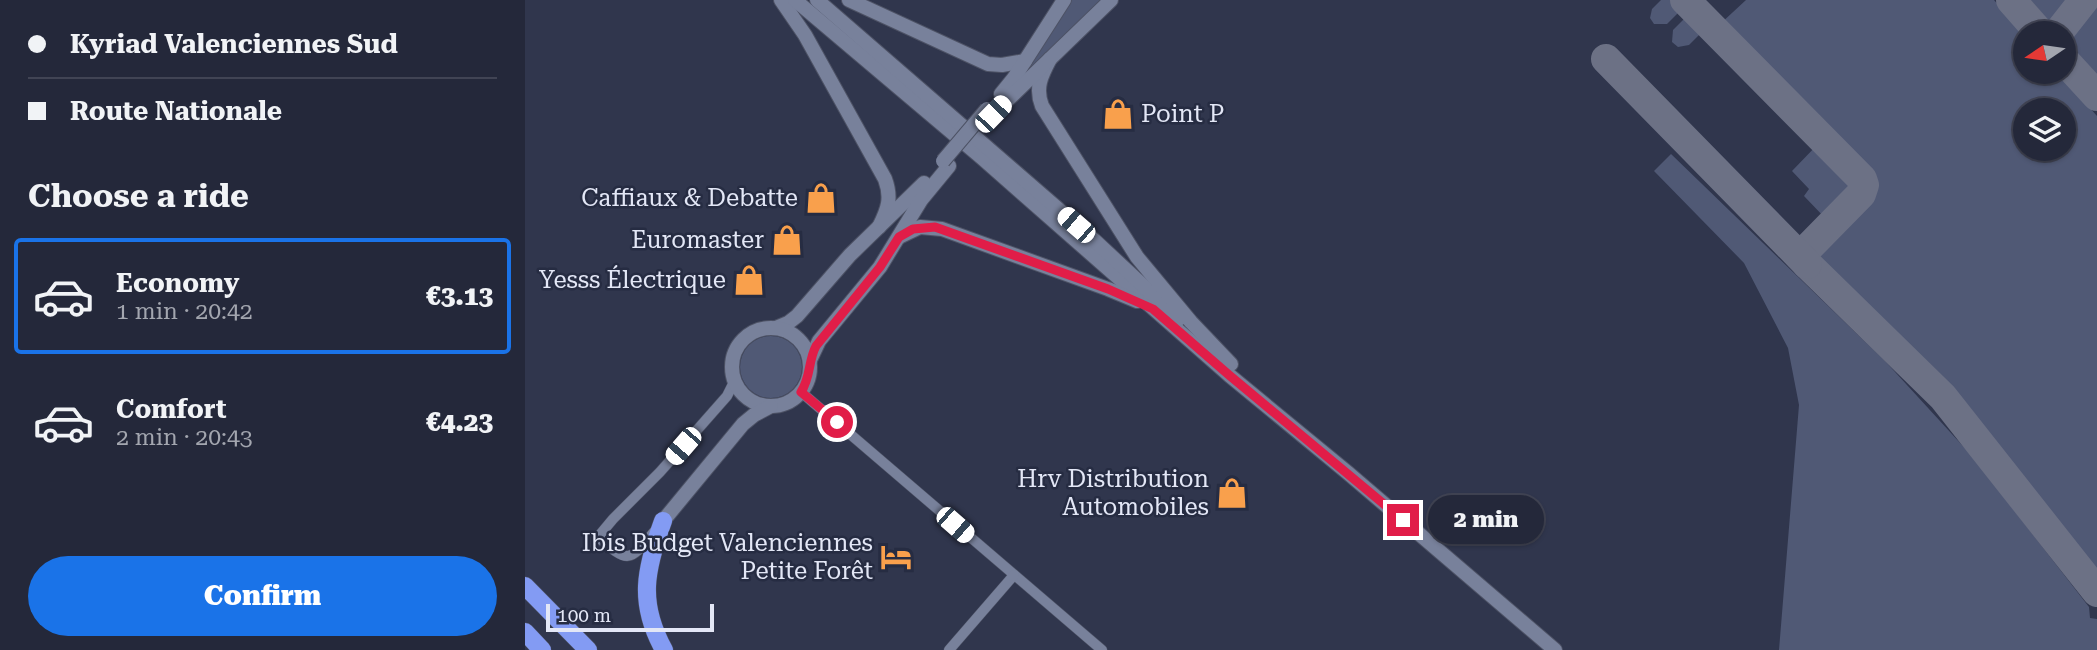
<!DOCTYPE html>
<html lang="en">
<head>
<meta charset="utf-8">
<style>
  :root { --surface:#24283a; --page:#2c3042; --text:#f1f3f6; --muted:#a3a6af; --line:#414454; --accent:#1a73e8 }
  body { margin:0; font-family:"Roboto Serif",serif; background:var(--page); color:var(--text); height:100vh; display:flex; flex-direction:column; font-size:26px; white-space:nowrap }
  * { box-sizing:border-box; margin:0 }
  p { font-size:23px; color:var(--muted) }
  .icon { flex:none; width:38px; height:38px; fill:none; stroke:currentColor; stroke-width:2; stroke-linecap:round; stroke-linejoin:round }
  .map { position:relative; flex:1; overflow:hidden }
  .side { display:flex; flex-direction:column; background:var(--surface); width:525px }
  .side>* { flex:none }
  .guide { display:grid; align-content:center; height:154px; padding:0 28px; background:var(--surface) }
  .needle { width:46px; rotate:257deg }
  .tools { position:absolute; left:1488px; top:21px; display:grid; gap:14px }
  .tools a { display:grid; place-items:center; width:63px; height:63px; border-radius:50%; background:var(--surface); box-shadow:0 2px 5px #0004,0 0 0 2px var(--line); font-size:35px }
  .scale { position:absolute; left:21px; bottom:18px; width:168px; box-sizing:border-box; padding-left:7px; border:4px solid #e3e7f6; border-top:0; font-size:19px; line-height:24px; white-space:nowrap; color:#e3e7f6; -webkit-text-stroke:5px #262c42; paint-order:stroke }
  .end { position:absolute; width:32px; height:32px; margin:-16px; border:9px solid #e11d48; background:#fff; box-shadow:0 0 0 4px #fff }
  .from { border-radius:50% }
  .bubble { position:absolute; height:49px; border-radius:24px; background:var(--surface); box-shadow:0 2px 5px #0004,0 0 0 2px var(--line); font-size:23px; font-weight:800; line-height:49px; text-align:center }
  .car { position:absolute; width:21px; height:42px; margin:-21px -10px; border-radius:9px; box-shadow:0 0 5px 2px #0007; background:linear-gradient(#fff 24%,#345 0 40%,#fff 0 76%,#345 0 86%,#fff 0) }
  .guide b { display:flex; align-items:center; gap:24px; height:66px; font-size:26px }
  .guide b+b { border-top:2px solid var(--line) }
  .guide i { width:18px; height:18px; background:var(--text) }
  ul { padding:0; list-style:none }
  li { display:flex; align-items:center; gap:21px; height:116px; margin:0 14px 10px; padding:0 14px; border:4px solid transparent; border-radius:7px }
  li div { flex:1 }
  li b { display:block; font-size:26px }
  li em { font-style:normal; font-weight:800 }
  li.on { border-color:var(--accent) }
  li>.icon { width:63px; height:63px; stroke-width:1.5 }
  h2 { padding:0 28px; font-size:32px; line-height:84px }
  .primary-button { display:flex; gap:14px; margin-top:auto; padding:14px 28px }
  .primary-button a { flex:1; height:80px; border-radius:42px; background:var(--accent); color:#fff; font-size:28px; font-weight:800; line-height:80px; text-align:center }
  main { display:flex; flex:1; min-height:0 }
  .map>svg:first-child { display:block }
  .green { fill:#505975; fill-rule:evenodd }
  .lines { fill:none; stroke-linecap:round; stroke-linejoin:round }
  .taxiway { stroke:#6c7185; stroke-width:30 }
  .street-casing { stroke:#4d5265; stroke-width:11 }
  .secondary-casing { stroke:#4d5265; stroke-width:16 }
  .highway-casing { stroke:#4d5265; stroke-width:19 }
  .street { stroke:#78819b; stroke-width:10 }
  .secondary { stroke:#78819b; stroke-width:14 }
  .highway { stroke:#839bf3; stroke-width:18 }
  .secondary-bridge-casing { stroke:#4d5265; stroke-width:16; stroke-linecap:butt }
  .secondary-bridge { stroke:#78819b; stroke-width:14 }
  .route { stroke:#e11d48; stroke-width:9 }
  .labels { text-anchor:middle; stroke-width:5; stroke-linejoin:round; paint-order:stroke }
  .poi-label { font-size:24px; fill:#e3e7f6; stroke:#262c42; text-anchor:end }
</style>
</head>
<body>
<main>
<section class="side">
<div class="guide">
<b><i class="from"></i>Kyriad Valenciennes Sud</b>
<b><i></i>Route Nationale</b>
</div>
<h2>Choose a ride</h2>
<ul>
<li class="on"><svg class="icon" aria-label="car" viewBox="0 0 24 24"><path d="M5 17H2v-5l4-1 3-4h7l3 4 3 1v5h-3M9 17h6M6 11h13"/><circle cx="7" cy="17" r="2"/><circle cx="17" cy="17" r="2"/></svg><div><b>Economy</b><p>1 min · 20:42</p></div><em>€3.13</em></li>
<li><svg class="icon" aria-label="car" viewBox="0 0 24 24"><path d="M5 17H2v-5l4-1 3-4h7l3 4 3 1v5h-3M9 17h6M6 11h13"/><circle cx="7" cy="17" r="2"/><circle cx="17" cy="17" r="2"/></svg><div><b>Comfort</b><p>2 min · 20:43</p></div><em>€4.23</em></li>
</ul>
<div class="primary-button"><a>Confirm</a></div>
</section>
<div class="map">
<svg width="1572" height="650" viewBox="0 0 1572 650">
  <rect width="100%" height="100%" fill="#30364d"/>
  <g class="green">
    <polygon points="546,0 580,0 498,78 495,76 534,21"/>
    <polygon points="1136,0 1152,0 1159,7 1142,24 1129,24 1125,18 1127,9"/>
    <path d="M1221,0H1469L1500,35V72H1533L1572,116V582L1423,392L1293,263L1290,251L1292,245L1341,197L1344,189V180L1194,25ZM1500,110H1538V149H1500Z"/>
    <polygon points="1505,0 1549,0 1529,27"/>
    <polygon points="1567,0 1572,0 1572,75 1541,41 1541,36"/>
    <polygon points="1165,13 1176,24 1177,32 1164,45 1153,47 1147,42 1148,30"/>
    <polygon points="1294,143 1322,171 1324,198 1302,220 1279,196 1284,189 1267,171"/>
    <polygon points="1146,154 1360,361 1447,456 1564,607 1565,618 1572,619 1572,650 1254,650 1274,405 1263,348 1219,263 1129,171"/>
    <circle cx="246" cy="367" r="31"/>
  </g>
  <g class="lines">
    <g class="taxiway">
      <polyline points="1160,0 1337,179 1339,185 1336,194 1282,249 1280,257 1282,264 1418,397 1572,592"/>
      <polyline points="1486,0 1515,33"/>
      <polyline points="1533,33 1559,0"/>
      <polyline points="1081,59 1282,264"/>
      <polyline points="1538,59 1572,96"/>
    </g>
    <defs>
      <g id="street">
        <polyline points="276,392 577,650"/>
        <path d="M129,532C104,563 103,563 73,537L88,519L135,472L202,396L210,380"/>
        <polyline points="424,650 489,575"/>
      </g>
      <g id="secondary">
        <path d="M256,0L280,35L360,179C367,198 363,209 354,227"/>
        <polyline points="270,0 457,158 704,375 823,473 1030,650"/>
        <polyline points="292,0 569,240 654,319"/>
        <polyline points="324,0 463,64 477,65 500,61"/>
        <path d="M525,59C516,76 510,88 517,106L612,257L666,322L706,364"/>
        <polyline points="476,94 489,78 539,0"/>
        <polyline points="468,114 586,0"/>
        <polyline points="374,237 395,227 417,229 583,289 612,301"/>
        <polyline points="251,328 263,323 272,316 325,255 399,183"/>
        <circle cx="246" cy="367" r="39"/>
        <polyline points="285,360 294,341 355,267 396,200 424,166"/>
        <polyline points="138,521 218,424 229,415 246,406"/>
      </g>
      <g id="highway">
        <path d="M138,521C120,570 113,603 139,650"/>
        <polyline points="0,586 63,650"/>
        <polyline points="0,632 17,650"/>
      </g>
    </defs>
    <use href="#street" class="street-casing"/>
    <use href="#secondary" class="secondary-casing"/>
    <use href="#highway" class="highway-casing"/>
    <use href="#street" class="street"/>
    <use href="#secondary" class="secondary"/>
    <use href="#highway" class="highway"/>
    <defs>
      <polyline id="secondary-bridge" points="418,161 462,109"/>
    </defs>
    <use href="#secondary-bridge" class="secondary-bridge-casing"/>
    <use href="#secondary-bridge" class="secondary-bridge"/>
  </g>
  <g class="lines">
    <path class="route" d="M312,422L276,392C286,377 283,361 291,346L355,267L374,237L388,229L410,227L583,289L628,309L704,375L878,520"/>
  </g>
  <defs>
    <symbol id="shop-bare" viewBox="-9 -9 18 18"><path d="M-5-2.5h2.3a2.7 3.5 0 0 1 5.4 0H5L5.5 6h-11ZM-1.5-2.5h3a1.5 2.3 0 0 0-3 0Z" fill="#f9a04c" stroke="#262c42" stroke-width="2.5" paint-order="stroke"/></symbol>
    <symbol id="hotel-bare" viewBox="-9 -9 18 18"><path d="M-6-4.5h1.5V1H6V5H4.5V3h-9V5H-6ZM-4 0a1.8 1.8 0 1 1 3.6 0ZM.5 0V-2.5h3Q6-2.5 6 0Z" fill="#f9a04c" stroke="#262c42" stroke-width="2.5" paint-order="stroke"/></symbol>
  </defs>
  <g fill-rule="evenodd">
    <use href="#shop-bare" x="571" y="92" width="44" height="44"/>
    <use href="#shop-bare" x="274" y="176" width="44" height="44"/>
    <use href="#shop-bare" x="240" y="218" width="44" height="44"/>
    <use href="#shop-bare" x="202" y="258" width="44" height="44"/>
    <use href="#shop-bare" x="685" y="471" width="44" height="44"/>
    <use href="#hotel-bare" x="349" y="535" width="44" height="44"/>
  </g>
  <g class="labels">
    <g class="poi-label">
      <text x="616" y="122" text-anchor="start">Point P</text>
      <text x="273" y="206">Caffiaux &amp; Debatte</text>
      <text x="239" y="248">Euromaster</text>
      <text x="201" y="288">Yesss Électrique</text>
      <text x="684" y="487">Hrv Distribution<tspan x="684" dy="28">Automobiles</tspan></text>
      <text x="348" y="551">Ibis Budget Valenciennes<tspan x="348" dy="28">Petite Forêt</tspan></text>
    </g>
  </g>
</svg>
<div class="tools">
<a><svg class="needle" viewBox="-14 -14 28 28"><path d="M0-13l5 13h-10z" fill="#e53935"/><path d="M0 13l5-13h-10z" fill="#a3a6af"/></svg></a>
<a><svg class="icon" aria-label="layers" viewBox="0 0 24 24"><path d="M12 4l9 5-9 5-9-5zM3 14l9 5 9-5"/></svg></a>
</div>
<div class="scale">100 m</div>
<i class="end from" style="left:312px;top:422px"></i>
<i class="end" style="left:878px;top:520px"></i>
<div class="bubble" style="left:903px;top:495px;width:116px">2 min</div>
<i class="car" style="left:468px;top:114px;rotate:44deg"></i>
<i class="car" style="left:551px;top:225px;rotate:311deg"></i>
<i class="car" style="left:158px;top:446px;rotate:221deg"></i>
<i class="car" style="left:430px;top:525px;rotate:131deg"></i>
</div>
</main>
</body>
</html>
